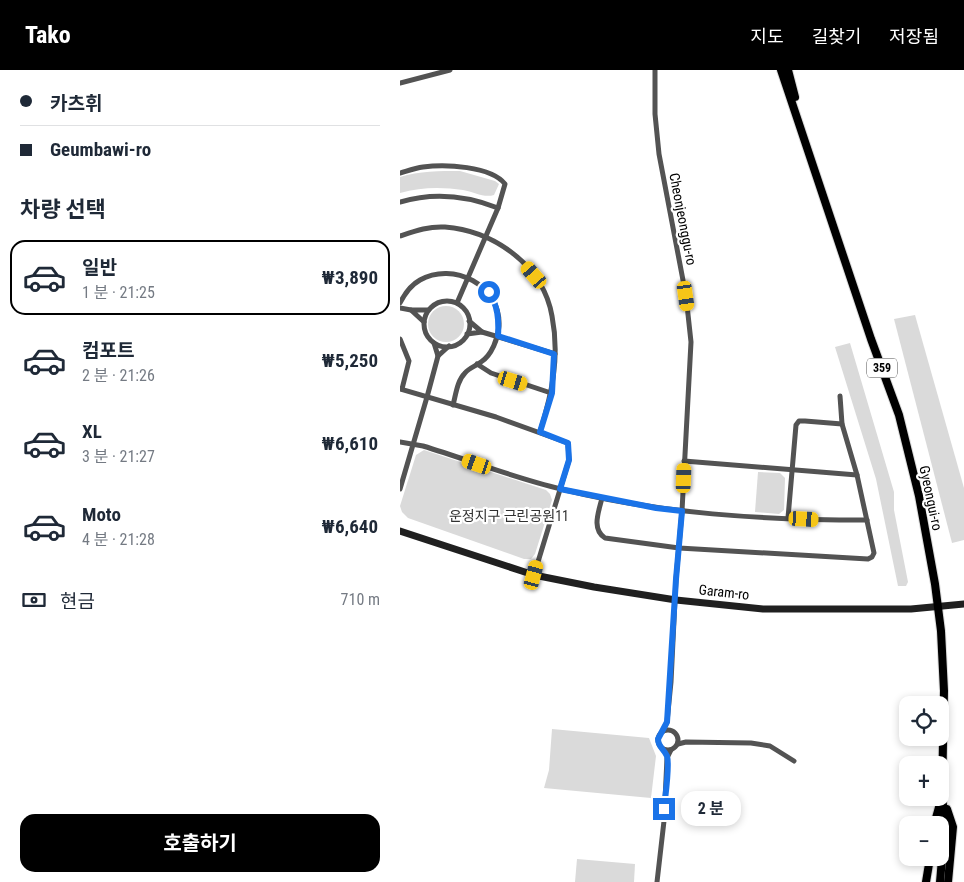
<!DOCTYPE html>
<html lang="ko">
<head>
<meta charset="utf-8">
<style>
  :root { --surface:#fff; --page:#f2f2f3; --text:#1f2937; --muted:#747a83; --line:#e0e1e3; --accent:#000 }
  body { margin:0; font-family:"Roboto Condensed","Noto Sans KR",sans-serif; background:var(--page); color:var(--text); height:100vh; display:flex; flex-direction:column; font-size:19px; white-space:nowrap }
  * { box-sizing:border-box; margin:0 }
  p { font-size:16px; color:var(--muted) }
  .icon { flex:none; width:28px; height:28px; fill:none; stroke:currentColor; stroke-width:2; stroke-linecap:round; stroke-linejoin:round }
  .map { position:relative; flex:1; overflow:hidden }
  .drawer { display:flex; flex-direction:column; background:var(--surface); width:400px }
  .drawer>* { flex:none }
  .banner { display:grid; align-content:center; height:110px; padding:0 20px; background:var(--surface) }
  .controls { position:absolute; left:499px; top:626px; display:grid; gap:10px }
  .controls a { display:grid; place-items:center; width:50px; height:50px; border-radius:10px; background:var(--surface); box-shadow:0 2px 8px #0003; font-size:25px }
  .end { position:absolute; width:22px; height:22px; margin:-11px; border:6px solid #1a73e8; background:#fff; box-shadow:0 0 0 2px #fff }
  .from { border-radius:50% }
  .bubble { position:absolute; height:35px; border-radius:15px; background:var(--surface); box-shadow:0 2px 8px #0003; font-size:16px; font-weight:700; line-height:35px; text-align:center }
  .car { position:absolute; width:15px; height:30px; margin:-15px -8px; border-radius:6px; box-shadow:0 0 4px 1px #0007; background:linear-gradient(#f5c518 24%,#345 0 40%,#f5c518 0 76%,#345 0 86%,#f5c518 0) }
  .banner b { display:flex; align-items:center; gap:18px; height:48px; font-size:19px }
  .banner b+b { border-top:1px solid var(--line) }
  .banner i { width:12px; height:12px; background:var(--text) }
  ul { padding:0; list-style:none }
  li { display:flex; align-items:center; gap:15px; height:75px; margin:0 10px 8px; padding:0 10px; border:2px solid transparent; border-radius:15px }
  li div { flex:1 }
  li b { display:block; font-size:19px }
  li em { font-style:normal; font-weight:700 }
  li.active { border-color:var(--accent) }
  li>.icon { width:45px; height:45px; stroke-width:1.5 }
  h2 { padding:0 20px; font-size:22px; line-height:60px }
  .pay { display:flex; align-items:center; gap:12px; height:55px; padding:0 20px; font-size:19px }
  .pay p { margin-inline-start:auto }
  .primary-button { display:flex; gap:10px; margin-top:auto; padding:10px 20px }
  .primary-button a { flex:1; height:58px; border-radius:15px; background:var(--accent); color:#fff; font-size:20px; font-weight:700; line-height:58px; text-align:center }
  header { display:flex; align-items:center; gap:30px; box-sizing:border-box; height:70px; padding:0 25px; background:var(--accent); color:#fff }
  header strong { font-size:24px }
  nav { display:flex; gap:28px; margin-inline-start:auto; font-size:18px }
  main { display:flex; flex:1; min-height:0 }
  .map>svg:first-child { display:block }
  .green { fill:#dadada }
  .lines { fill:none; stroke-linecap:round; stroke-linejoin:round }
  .primary-casing { stroke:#dbdbdb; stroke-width:10 }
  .street { stroke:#535353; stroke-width:5 }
  .secondary { stroke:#202020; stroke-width:7 }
  .primary { stroke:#000; stroke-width:8 }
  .route { stroke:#1a73e8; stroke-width:6 }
  .labels { text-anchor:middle; stroke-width:4.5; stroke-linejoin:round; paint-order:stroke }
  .shield { fill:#fff; stroke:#4c4c4c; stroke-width:1 }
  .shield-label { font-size:12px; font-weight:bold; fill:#000 }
  .street-label { font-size:14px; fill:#000; stroke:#fff }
  .park-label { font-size:14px; fill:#313131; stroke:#fff }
</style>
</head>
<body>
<header>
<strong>Tako</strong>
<nav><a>지도</a><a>길찾기</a><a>저장됨</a></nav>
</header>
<main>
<section class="drawer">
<div class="banner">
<b><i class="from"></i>카츠휘</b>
<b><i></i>Geumbawi-ro</b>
</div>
<h2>차량 선택</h2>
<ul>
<li class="active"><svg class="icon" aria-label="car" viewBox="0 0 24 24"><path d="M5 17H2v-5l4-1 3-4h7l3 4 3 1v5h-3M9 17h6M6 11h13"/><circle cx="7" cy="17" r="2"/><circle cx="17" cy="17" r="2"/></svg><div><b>일반</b><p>1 분 · 21:25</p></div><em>₩3,890</em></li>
<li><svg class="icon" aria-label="car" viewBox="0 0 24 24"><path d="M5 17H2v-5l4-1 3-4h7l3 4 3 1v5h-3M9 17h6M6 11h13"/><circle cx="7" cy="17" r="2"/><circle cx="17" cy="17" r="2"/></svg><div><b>컴포트</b><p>2 분 · 21:26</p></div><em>₩5,250</em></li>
<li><svg class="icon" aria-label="car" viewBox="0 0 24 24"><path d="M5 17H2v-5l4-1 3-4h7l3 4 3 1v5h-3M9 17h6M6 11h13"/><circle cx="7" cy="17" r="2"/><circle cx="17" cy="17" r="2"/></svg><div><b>XL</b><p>3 분 · 21:27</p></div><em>₩6,610</em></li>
<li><svg class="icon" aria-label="car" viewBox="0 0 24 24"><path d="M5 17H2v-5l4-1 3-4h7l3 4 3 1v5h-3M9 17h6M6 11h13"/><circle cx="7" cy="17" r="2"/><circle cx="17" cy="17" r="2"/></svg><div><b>Moto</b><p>4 분 · 21:28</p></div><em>₩6,640</em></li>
</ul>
<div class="pay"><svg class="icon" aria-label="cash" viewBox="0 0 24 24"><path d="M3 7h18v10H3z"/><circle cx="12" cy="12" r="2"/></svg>현금<p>710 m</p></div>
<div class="primary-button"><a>호출하기</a></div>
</section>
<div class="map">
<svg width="564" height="812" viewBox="0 0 564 812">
  <rect width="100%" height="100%" fill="#fff"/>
  <g class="green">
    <path d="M60,101L95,111L99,114L94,125C84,128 74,122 63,120C42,117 21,117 0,123V107C19,101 40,101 60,101Z"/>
    <circle cx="46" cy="254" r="18"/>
    <polygon points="515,245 564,418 564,470 552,473 494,249"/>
    <polygon points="450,273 494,422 494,440 508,512 506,516 498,516 476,409 435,277"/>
    <polygon points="24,380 146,420 150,424 152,430 135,484 131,489 124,489 8,448 2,442 0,436 16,385"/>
    <polygon points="358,402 380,403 385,408 384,440 379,444 355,442"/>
    <polygon points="152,659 249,668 256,686 251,728 144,718 149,700"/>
    <polygon points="177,789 235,794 234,812 175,812"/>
  </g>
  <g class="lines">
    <defs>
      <g id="primary">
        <polyline points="381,0 471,269 499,345 519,426 535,514 541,561 544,621 542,726 545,754 540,812"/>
        <polyline points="388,0 395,27"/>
        <polyline points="547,739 553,757 548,812"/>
        <polyline points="534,755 541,730"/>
        <polyline points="526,812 530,788"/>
      </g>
    </defs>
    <use href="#primary" class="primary-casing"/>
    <g class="street">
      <polyline points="255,0 255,44 259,84 286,226 291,272 282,441 276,509 271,612 267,652 263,661"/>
      <polyline points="0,13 50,0"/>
      <path d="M0,103C7,101 15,98 23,97C45,94 91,96 105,114L98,138L57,233"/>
      <path d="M0,132C34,122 65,125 98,138"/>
      <path d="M0,166C15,161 29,156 45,157C94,161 143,195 152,246C160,287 152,323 140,362"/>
      <circle cx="47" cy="254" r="23"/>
      <path d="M0,233C4,225 11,215 20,210C53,191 101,215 99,256C98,268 92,285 81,292C76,296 69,298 65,303C57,311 56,324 53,335"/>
      <polyline points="0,238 11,240"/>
      <polyline points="24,252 11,240 28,240"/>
      <polyline points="82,262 155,284"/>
      <polyline points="67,264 82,262 69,251"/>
      <polyline points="0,269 9,291 2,319"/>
      <polyline points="34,273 38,286 49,276"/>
      <polyline points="77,294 91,303 151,323"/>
      <polyline points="0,319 96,347 168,373 169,390 134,505"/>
      <path d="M0,372L23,376C69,390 114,408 161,419C260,444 364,450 467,450"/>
      <polyline points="284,391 457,405"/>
      <polyline points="0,419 27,327 38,286"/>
      <path d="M202,428C199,441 191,459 205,468L279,478L468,489L472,487L474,483L457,405L442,354L440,326"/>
      <polyline points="388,448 396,355 399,351 405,351 442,354"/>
      <circle cx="268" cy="670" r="10"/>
      <polyline points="278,674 286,672 351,673 370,676 394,691"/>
      <polyline points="257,812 264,751 267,688 271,680"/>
    </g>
    <polyline class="secondary" points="0,461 134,505 194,517 276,530 363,539 511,539 564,534"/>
    <use href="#primary" class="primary"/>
  </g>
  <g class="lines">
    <path class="route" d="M89,222C98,236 99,250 98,266L154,284L152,323L140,362L168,373L169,390L160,419L256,438L282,441L276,509L267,652L258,669C258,677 264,679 267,686C270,696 265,727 264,739"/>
  </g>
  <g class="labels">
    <rect class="shield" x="467" y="288.5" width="30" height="19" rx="4"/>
    <g class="shield-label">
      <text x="482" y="302">359</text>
    </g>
    <g class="street-label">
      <text transform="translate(283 149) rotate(79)" y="5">Cheonjeonggu-ro</text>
      <text transform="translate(531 428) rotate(78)" y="5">Gyeongui-ro</text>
      <text transform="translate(324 522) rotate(6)" y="5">Garam-ro</text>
    </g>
    <g class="park-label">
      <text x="109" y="451">운정지구 근린공원11</text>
    </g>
  </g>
</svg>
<div class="controls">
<a><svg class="icon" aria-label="locate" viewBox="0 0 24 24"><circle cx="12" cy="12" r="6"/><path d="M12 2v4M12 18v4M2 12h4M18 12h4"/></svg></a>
<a>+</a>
<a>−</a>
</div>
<i class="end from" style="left:89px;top:222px"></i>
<i class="end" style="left:264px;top:739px"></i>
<div class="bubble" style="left:281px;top:721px;width:60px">2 분</div>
<i class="car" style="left:134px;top:205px;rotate:319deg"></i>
<i class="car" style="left:286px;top:226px;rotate:172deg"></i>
<i class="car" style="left:113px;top:311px;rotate:107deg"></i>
<i class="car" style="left:77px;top:394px;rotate:289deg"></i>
<i class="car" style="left:284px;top:408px;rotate:2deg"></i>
<i class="car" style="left:404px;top:449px;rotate:93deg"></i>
<i class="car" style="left:134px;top:505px;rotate:15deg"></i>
</div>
</main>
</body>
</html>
